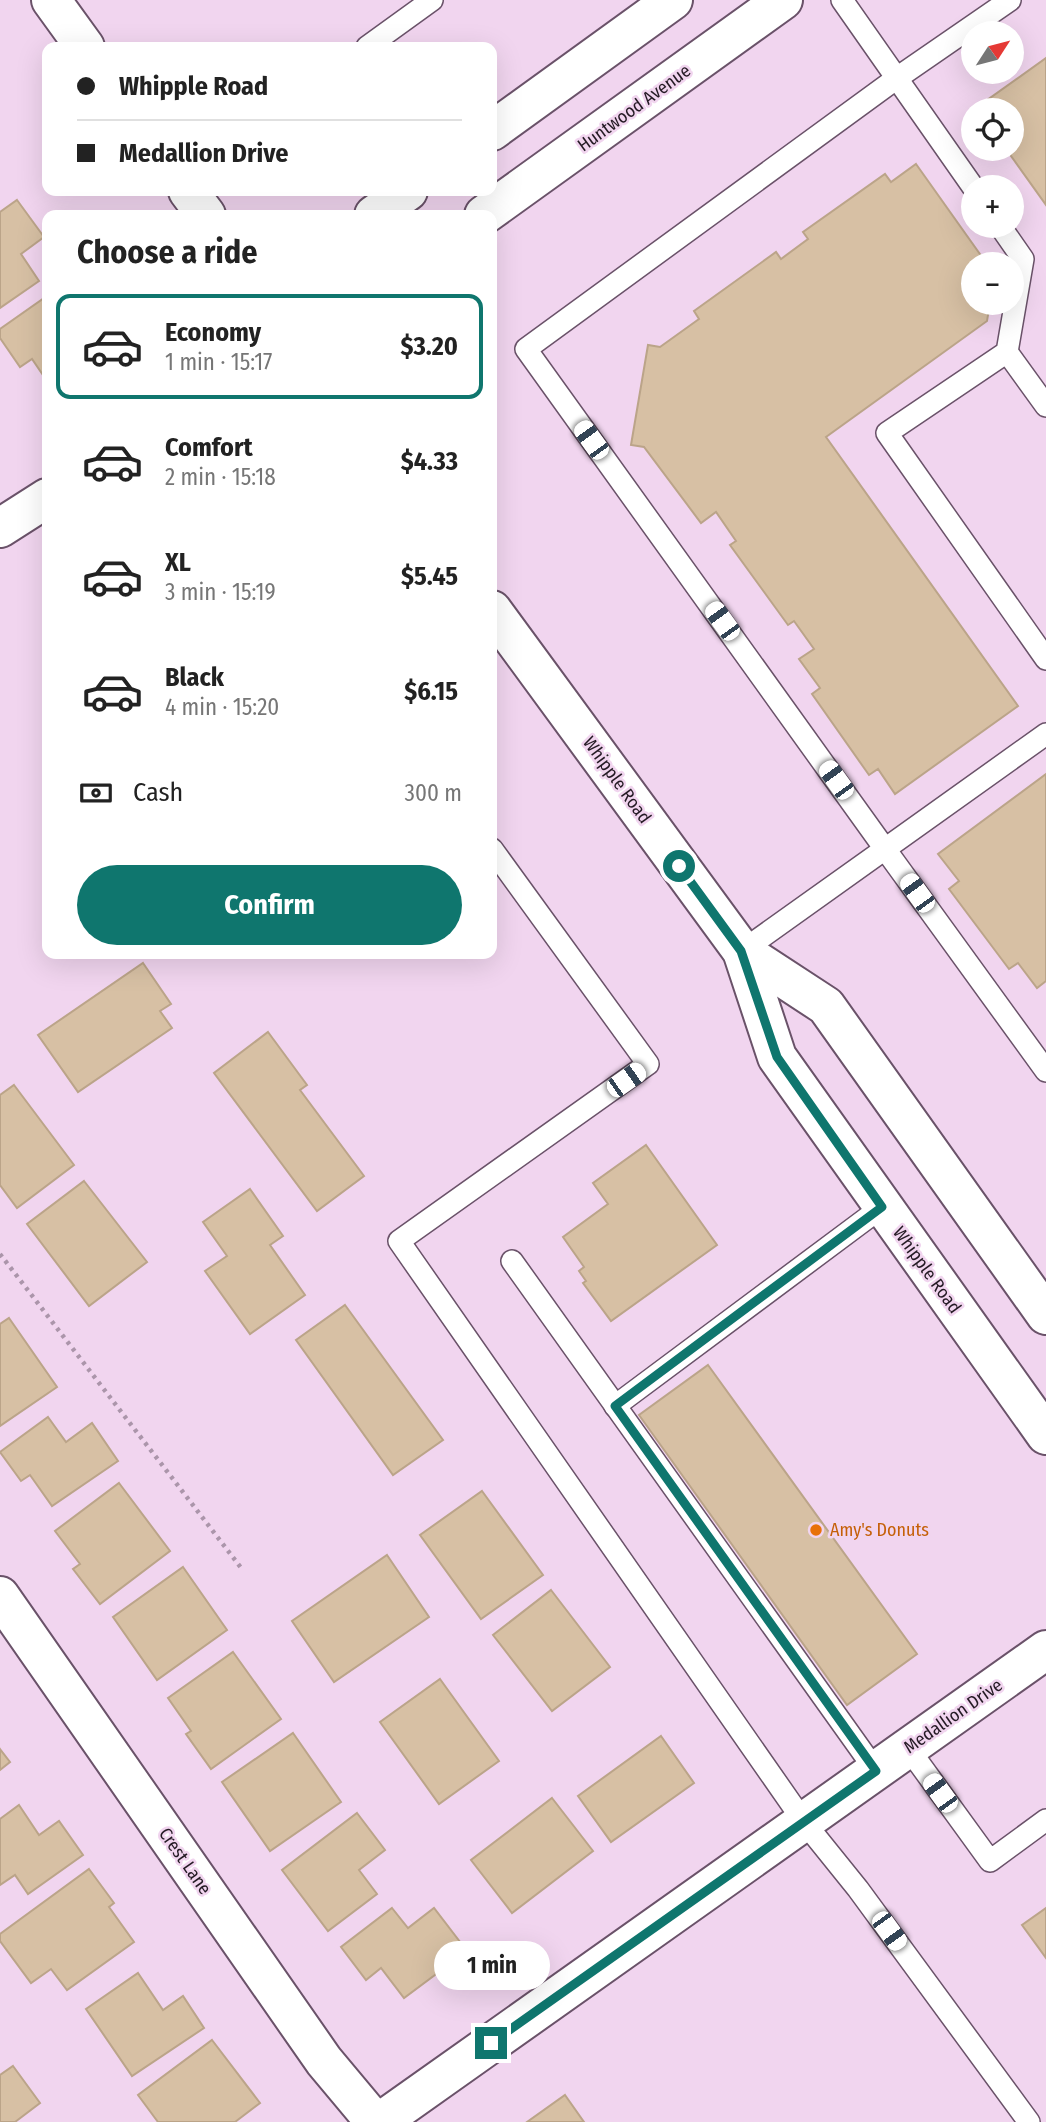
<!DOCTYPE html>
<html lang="en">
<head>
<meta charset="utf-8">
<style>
  :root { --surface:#fff; --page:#f6f6f6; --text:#222; --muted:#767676; --line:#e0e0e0; --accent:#0f766e }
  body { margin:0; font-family:"Fira Sans Condensed",sans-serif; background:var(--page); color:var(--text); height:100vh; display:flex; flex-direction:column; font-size:26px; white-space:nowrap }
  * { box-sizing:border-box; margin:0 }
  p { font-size:23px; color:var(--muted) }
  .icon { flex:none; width:38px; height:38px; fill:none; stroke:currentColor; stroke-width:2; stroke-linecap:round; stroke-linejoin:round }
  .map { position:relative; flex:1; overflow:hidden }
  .drawer { position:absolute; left:42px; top:210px; width:455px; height:749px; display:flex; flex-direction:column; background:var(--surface); border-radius:14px; box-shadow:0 7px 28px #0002 }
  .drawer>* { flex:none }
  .banner { position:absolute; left:42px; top:42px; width:455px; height:154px; border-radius:14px; box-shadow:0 7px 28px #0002; display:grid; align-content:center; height:154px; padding:0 35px; background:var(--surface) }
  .needle { width:46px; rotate:54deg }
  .controls { position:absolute; left:961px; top:21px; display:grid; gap:14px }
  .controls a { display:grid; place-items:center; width:63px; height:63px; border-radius:50%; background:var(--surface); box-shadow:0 7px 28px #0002; font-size:35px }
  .end { position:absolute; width:32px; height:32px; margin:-16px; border:9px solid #0f766e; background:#fff; box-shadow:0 0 0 4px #fff }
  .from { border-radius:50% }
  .bubble { position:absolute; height:49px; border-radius:24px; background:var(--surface); box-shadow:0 7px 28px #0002; font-size:23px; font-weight:700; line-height:49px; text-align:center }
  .car { position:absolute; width:21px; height:42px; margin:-21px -10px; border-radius:9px; box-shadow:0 0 5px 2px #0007; background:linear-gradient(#fff 24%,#345 0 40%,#fff 0 76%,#345 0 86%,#fff 0) }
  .banner b { display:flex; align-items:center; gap:24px; height:66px; font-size:26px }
  .banner b+b { border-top:2px solid var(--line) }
  .banner i { width:18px; height:18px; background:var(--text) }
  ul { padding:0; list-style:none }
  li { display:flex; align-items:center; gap:21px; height:105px; margin:0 14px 10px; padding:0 21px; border:4px solid transparent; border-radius:14px }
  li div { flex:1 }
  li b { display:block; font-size:26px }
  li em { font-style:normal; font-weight:700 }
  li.active { border-color:var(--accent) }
  li>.icon { width:63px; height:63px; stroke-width:1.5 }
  h2 { padding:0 35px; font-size:32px; line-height:84px }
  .pay { display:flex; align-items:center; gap:18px; height:77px; padding:0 35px; font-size:26px }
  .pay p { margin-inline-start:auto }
  .cta { display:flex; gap:14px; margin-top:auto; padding:14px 35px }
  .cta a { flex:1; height:80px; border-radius:42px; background:var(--accent); color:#fff; font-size:28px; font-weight:700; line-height:80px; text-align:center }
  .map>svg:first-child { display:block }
  .building { fill:#d7c0a4; stroke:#bba489; stroke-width:2 }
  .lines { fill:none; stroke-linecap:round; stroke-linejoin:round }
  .lane-casing { stroke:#6a5269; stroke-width:24 }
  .street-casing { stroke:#6a5269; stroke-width:42 }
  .secondary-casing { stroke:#6a5269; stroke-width:42 }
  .path { stroke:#ab95aa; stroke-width:4.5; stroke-dasharray:3.5 5; stroke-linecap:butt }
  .lane { stroke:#fff; stroke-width:21 }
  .street { stroke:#fff; stroke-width:38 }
  .secondary { stroke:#fff; stroke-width:38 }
  .route { stroke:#0f766e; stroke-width:9 }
  .food-dot { fill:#e8710a; stroke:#f1d5ef; stroke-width:2.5 }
  .labels { text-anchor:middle; stroke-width:5; stroke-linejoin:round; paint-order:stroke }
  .street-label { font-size:18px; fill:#241a24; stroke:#f1d5ef }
  .food-label { font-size:18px; fill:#c56008; stroke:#f1d5ef; text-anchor:start }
</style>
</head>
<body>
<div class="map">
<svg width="1046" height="2122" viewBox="0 0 1046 2122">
  <rect width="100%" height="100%" fill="#f1d5ef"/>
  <g class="building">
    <polygon points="1046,58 1046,205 1006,149 1012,149 1012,110 976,108"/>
    <polygon points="916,164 987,264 973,264 973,303 990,303 987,321 826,437 1018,706 895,794 878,769 869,775 812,694 820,688 799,659 814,649 794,621 788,625 730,545 736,541 716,512 701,523 644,447 631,445 648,345 660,347 699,319 694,311 776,252 781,259 808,239 803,232 885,174 891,182"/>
    <polygon points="17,200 44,237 21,254 39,281 0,308 0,212"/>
    <polygon points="47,296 47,381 32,359 20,367 0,338 0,329"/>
    <polygon points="1046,774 1046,981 1037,988 1018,963 1009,969 949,889 959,881 938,854"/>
    <polygon points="143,963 171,1004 160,1011 172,1028 78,1092 38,1035"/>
    <polygon points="268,1032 307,1085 300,1090 364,1176 317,1211 214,1073"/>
    <polygon points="14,1085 74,1165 17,1208 0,1185 0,1095"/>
    <polygon points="646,1145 717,1245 611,1321 583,1283 586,1281 579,1271 584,1267 563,1237 608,1204 593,1183"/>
    <polygon points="84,1181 147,1262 89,1306 27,1224"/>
    <polygon points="250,1189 283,1236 270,1245 305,1295 250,1334 205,1271 227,1256 203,1222"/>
    <polygon points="345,1305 443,1440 393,1475 296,1340"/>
    <polygon points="9,1318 57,1387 0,1426 0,1324"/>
    <polygon points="708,1365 917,1654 847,1705 639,1415"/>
    <polygon points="48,1417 66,1442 92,1423 118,1461 52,1506 30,1475 21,1481 0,1452"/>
    <polygon points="119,1483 170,1551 100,1604 73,1569 80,1564 55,1531"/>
    <polygon points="482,1491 543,1575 481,1619 420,1535"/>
    <polygon points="387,1555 429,1617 334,1682 292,1621"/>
    <polygon points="183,1567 227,1630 157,1680 113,1617"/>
    <polygon points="551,1590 610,1667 552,1711 493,1635"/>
    <polygon points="233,1652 281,1719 211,1769 186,1734 191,1731 168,1698"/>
    <polygon points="440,1679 499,1761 439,1804 380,1722"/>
    <polygon points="293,1733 341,1802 270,1851 222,1782"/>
    <polygon points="661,1736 694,1783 611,1842 578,1796"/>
    <polygon points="0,1749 10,1762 0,1770"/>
    <polygon points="552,1798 593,1851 512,1913 471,1860"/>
    <polygon points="19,1805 39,1835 59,1821 83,1855 28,1894 15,1875 0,1885 0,1819"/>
    <polygon points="357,1813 385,1850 359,1870 377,1894 328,1931 282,1870"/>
    <polygon points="89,1869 114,1903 109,1907 134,1942 67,1990 51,1969 31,1983 0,1941 0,1934"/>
    <polygon points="392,1908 408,1928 434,1908 467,1951 404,1998 381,1968 366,1980 341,1947"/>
    <polygon points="1046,1908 1046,1958 1022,1925"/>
    <polygon points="138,1973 163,2010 183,1996 204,2028 132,2076 86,2009"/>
    <polygon points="212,2040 260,2103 235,2122 158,2122 138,2095"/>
    <polygon points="13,2066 40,2103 15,2122 0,2122 0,2075"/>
    <polygon points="565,2095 584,2122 527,2122"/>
  </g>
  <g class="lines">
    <defs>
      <g id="lane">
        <polyline points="842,0 973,187"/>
        <polyline points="1010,0 897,78 526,349 885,849 1046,734"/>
        <polyline points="367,47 432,0"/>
        <polyline points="1000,226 1023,259 1007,352 887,433 1046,659"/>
        <polyline points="1007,352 1046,406"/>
        <polyline points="492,849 648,1064 399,1241 804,1822 858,1889 1029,2122"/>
        <polyline points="742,951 885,849 1046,1071"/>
        <polyline points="512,1261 876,1771"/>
        <polyline points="615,1406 882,1207"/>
        <polyline points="908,1748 990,1861 1046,1820"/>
      </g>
      <g id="street">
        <polyline points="0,528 47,498"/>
        <polyline points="0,1596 324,2061 375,2122"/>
        <polyline points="380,2122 1046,1650"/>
      </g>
      <g id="secondary">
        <polyline points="51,0 85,47"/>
        <polyline points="492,131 673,0"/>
        <polyline points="188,191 206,215"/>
        <polyline points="374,215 408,191"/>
        <polyline points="484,215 783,0"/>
        <polyline points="492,610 742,951 777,1057 1046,1435"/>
        <polyline points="742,951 826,1006 1046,1315"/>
      </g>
    </defs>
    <use href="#lane" class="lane-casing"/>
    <use href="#street" class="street-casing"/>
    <use href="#secondary" class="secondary-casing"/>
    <polyline class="path" points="0,1254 242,1569"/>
    <use href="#lane" class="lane"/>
    <use href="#street" class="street"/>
    <use href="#secondary" class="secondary"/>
  </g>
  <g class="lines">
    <polyline class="route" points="491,2043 876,1771 615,1406 882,1207 777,1057 741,951 679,866"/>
  </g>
  <circle class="food-dot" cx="816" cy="1530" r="7"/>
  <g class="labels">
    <g class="street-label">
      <text transform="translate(634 108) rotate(-36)" y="6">Huntwood Avenue</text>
      <text transform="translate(617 780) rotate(54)" y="6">Whipple Road</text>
      <text transform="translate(927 1270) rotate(54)" y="6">Whipple Road</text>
      <text transform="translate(953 1716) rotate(-35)" y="6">Medallion Drive</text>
      <text transform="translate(185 1861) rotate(55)" y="6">Crest Lane</text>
    </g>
    <g class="food-label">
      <text x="830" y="1536">Amy's Donuts</text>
    </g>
  </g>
</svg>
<div class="controls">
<a><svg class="needle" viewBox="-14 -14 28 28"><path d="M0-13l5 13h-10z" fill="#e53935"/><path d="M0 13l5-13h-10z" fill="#767676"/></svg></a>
<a><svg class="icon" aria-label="locate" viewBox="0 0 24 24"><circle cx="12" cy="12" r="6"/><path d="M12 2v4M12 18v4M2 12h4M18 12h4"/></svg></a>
<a>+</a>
<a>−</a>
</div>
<i class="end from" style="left:679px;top:866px"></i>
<i class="end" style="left:491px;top:2043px"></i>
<div class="bubble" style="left:434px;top:1941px;width:116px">1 min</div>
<i class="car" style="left:591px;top:440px;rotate:324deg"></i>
<i class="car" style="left:722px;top:621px;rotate:324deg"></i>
<i class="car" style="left:836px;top:780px;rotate:324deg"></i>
<i class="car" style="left:917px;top:893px;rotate:324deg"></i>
<i class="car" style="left:626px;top:1080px;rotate:55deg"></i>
<i class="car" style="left:940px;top:1793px;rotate:324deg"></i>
<i class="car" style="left:889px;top:1931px;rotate:144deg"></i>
<div class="banner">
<b><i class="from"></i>Whipple Road</b>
<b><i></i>Medallion Drive</b>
</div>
<section class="drawer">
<h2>Choose a ride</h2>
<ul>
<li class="active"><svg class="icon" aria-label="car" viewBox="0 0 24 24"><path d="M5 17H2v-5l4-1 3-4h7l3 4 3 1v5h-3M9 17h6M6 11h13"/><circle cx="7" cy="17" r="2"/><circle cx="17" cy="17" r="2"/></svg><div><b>Economy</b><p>1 min · 15:17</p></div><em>$3.20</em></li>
<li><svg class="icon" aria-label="car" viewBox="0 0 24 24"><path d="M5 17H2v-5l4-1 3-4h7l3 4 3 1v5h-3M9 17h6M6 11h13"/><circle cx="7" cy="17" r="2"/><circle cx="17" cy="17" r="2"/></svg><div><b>Comfort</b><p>2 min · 15:18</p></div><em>$4.33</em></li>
<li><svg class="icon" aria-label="car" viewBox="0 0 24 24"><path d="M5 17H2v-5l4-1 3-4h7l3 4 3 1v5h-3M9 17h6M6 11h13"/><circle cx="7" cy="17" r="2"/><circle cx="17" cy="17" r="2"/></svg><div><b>XL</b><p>3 min · 15:19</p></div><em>$5.45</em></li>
<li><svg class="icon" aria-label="car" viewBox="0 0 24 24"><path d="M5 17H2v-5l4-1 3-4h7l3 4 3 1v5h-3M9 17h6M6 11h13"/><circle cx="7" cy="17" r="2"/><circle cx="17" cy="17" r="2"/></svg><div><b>Black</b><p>4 min · 15:20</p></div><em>$6.15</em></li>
</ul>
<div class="pay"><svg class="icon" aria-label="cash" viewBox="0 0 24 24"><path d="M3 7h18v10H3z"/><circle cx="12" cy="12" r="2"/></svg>Cash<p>300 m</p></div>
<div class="cta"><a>Confirm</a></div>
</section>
</div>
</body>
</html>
